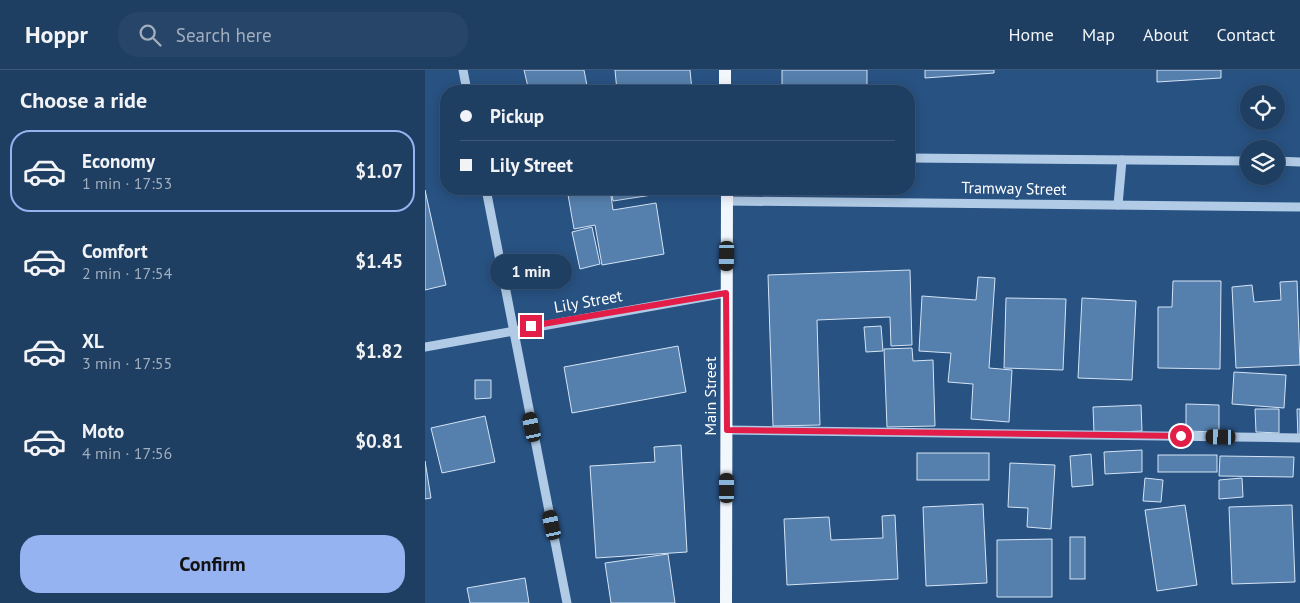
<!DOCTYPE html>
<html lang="en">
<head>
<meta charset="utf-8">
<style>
  :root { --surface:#1e3e62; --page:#264568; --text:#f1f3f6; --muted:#a1aebe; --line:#3c5777; --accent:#95b2f1 }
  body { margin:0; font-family:"PT Sans",sans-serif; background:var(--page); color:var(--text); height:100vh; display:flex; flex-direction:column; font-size:19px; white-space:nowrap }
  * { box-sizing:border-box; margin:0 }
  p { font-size:16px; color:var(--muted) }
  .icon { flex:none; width:28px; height:28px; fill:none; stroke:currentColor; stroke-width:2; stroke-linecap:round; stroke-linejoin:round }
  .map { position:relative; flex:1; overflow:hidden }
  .side { display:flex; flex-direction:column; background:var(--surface); width:425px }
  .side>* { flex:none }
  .banner { position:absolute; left:15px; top:15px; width:475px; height:110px; border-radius:20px; box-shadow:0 2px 12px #0003,0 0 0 1px var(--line); display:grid; align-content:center; height:110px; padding:0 20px; background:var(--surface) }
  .controls { position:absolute; left:815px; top:15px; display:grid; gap:10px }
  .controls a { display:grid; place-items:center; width:45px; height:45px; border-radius:50%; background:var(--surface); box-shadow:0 2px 12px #0003,0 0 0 1px var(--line); font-size:25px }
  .end { position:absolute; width:22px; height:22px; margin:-11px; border:6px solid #e11d48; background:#fff; box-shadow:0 0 0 2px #fff }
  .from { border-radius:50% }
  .bubble { position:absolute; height:35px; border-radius:18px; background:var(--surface); box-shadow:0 2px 12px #0003,0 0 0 1px var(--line); font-size:16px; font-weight:700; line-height:35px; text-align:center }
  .car { position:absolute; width:15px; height:30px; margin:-15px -8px; border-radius:6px; box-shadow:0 0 4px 1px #0007; background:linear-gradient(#222 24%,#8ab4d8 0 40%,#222 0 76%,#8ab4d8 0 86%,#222 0) }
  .banner b { display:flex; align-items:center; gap:18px; height:48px; font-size:19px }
  .banner b+b { border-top:1px solid var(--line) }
  .banner i { width:12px; height:12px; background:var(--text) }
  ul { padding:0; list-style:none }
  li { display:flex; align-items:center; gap:15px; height:82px; margin:0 10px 8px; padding:0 10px; border:2px solid transparent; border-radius:20px }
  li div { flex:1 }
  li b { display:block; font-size:19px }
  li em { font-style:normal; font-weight:700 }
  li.current { border-color:var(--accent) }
  li>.icon { width:45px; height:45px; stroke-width:1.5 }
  h2 { padding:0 20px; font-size:22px; line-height:60px }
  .primary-button { display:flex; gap:10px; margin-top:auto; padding:10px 20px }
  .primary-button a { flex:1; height:58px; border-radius:20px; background:var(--accent); color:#111; font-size:20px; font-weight:700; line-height:58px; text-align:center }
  header { display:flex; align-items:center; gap:30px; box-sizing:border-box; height:70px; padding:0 25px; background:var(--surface); border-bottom:1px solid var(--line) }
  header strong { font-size:24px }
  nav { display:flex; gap:28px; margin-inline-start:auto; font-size:18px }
  .search { width:350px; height:45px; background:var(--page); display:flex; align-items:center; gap:12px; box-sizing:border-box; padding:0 18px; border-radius:20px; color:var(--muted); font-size:19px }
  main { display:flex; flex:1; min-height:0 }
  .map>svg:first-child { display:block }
  .building { fill:#557fac; stroke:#d4e4f5 }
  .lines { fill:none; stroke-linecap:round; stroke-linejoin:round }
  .minor { stroke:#b1cbe6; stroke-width:9 }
  .major { stroke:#f2f7fd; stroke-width:12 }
  .route { stroke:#e11d48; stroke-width:6 }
  .labels { text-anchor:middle; stroke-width:5; stroke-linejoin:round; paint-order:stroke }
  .street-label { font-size:16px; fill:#fff; stroke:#285282 }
</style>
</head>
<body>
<header>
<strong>Hoppr</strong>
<div class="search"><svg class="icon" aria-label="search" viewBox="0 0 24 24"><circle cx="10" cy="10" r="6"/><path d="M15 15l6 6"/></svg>Search here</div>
<nav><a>Home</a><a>Map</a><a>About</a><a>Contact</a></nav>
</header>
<main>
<section class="side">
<h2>Choose a ride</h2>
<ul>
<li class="current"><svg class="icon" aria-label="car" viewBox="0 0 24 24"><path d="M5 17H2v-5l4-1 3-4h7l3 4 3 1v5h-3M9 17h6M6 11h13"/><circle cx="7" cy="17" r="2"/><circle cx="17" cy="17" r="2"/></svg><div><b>Economy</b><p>1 min · 17:53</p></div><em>$1.07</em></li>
<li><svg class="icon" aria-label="car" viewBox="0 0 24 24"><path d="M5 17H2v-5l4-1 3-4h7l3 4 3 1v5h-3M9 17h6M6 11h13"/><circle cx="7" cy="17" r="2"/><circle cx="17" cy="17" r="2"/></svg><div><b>Comfort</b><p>2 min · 17:54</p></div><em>$1.45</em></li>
<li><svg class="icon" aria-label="car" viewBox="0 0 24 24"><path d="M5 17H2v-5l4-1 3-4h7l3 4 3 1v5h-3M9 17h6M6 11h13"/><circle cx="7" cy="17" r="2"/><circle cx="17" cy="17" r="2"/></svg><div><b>XL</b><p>3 min · 17:55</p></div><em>$1.82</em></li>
<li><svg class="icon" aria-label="car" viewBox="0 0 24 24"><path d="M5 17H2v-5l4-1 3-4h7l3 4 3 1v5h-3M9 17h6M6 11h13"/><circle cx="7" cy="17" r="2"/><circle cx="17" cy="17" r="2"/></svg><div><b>Moto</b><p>4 min · 17:56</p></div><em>$0.81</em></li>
</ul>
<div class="primary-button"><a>Confirm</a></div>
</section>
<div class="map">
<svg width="875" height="533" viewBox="0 0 875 533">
  <rect width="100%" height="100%" fill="#285282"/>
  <g class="building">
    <polygon points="99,0 159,0 163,21 104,21"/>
    <polygon points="190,0 265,0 267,21 192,21"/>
    <polygon points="357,0 442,0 442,18 357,20"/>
    <polygon points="500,0 569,0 569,3 500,8"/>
    <polygon points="732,0 796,0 796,8 732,12"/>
    <polygon points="142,119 185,119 188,140 231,133 239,184 177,195 170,155 149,159"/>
    <polygon points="186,119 266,119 188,131"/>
    <polygon points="0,120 21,215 0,220"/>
    <polygon points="167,157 175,194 155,199 147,162"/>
    <polygon points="485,200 487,275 466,276 465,247 392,250 395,355 348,356 343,205"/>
    <polygon points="553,207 570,208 564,298 587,300 584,352 546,349 548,314 523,312 526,283 494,281 497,226 551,230"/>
    <polygon points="748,211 796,211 795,299 733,298 733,237 747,237"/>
    <polygon points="872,211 875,295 811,298 807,217 827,215 829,232 856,230 855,212"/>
    <polygon points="581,228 641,229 638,300 579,298"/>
    <polygon points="657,228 711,231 707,310 653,308"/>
    <polygon points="456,256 458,281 441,282 439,257"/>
    <polygon points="253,276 261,322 147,343 139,297"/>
    <polygon points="487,278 488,291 508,290 510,356 462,357 459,279"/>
    <polygon points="809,302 861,305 859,338 807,334"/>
    <polygon points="50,310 66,310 66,328 50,329"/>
    <polygon points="761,334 794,335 794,362 761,361"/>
    <polygon points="716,335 717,361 669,363 668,337"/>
    <polygon points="830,339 854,339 854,363 831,362"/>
    <polygon points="872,339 875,339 875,368 873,368"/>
    <polygon points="60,346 70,392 17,403 6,358"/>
    <polygon points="256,375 262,482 171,488 165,396 230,392 229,377"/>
    <polygon points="717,380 717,402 680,404 679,382"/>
    <rect x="492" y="383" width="72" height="27"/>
    <polygon points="666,384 668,415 647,417 645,386"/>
    <rect x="733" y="385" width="59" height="17"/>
    <polygon points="795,386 869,387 868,407 794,406"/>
    <polygon points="0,391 6,428 0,429"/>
    <polygon points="585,393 630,395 626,459 602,457 603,438 583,437"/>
    <polygon points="720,408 738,410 736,432 718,431"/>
    <polygon points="817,408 818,427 794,429 794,410"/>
    <polygon points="558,434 562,513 501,516 498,437"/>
    <polygon points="760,435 772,515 732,521 720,440"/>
    <polygon points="867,435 870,512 807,514 804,437"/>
    <polygon points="470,445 473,509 362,515 359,449 404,447 406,470 458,468 457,446"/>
    <rect x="645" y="467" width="15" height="42"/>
    <polygon points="627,469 627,527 572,527 572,470"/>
    <polygon points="243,484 250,533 186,533 180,493"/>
    <polygon points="100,508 104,533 45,533 42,518"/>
  </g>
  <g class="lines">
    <g class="minor">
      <polyline points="38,0 42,21"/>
      <polyline points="484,88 824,91"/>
      <polyline points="851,91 875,92"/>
      <polyline points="61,119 142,533"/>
      <polyline points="303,131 875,137"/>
      <polyline points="693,135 697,90"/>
      <polyline points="0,277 301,223"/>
      <polyline points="302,360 875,368"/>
    </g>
    <g class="major">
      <polyline points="300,0 300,21"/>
      <polyline points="301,533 302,119"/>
    </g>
  </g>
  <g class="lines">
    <polyline class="route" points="106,256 301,223 302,360 756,366"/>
  </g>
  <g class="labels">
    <g class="street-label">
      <text transform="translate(589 118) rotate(1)" y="6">Tramway Street</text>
      <text transform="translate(163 231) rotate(-10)" y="6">Lily Street</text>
      <text transform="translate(285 326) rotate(-90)" y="6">Main Street</text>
    </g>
  </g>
</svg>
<div class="controls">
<a><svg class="icon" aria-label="locate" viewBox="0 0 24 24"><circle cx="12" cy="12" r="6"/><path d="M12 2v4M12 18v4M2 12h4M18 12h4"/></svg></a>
<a><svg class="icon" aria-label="layers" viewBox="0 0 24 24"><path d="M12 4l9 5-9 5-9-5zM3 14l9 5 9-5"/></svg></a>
</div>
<i class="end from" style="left:756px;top:366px"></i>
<i class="end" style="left:106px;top:256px"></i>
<div class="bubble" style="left:65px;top:184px;width:82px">1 min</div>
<i class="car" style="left:302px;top:186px;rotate:181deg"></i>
<i class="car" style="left:107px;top:357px;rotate:348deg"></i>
<i class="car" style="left:796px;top:367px;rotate:271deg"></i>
<i class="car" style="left:302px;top:418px;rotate:0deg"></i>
<i class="car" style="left:127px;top:455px;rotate:348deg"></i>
<div class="banner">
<b><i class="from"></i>Pickup</b>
<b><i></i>Lily Street</b>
</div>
</div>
</main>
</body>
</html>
